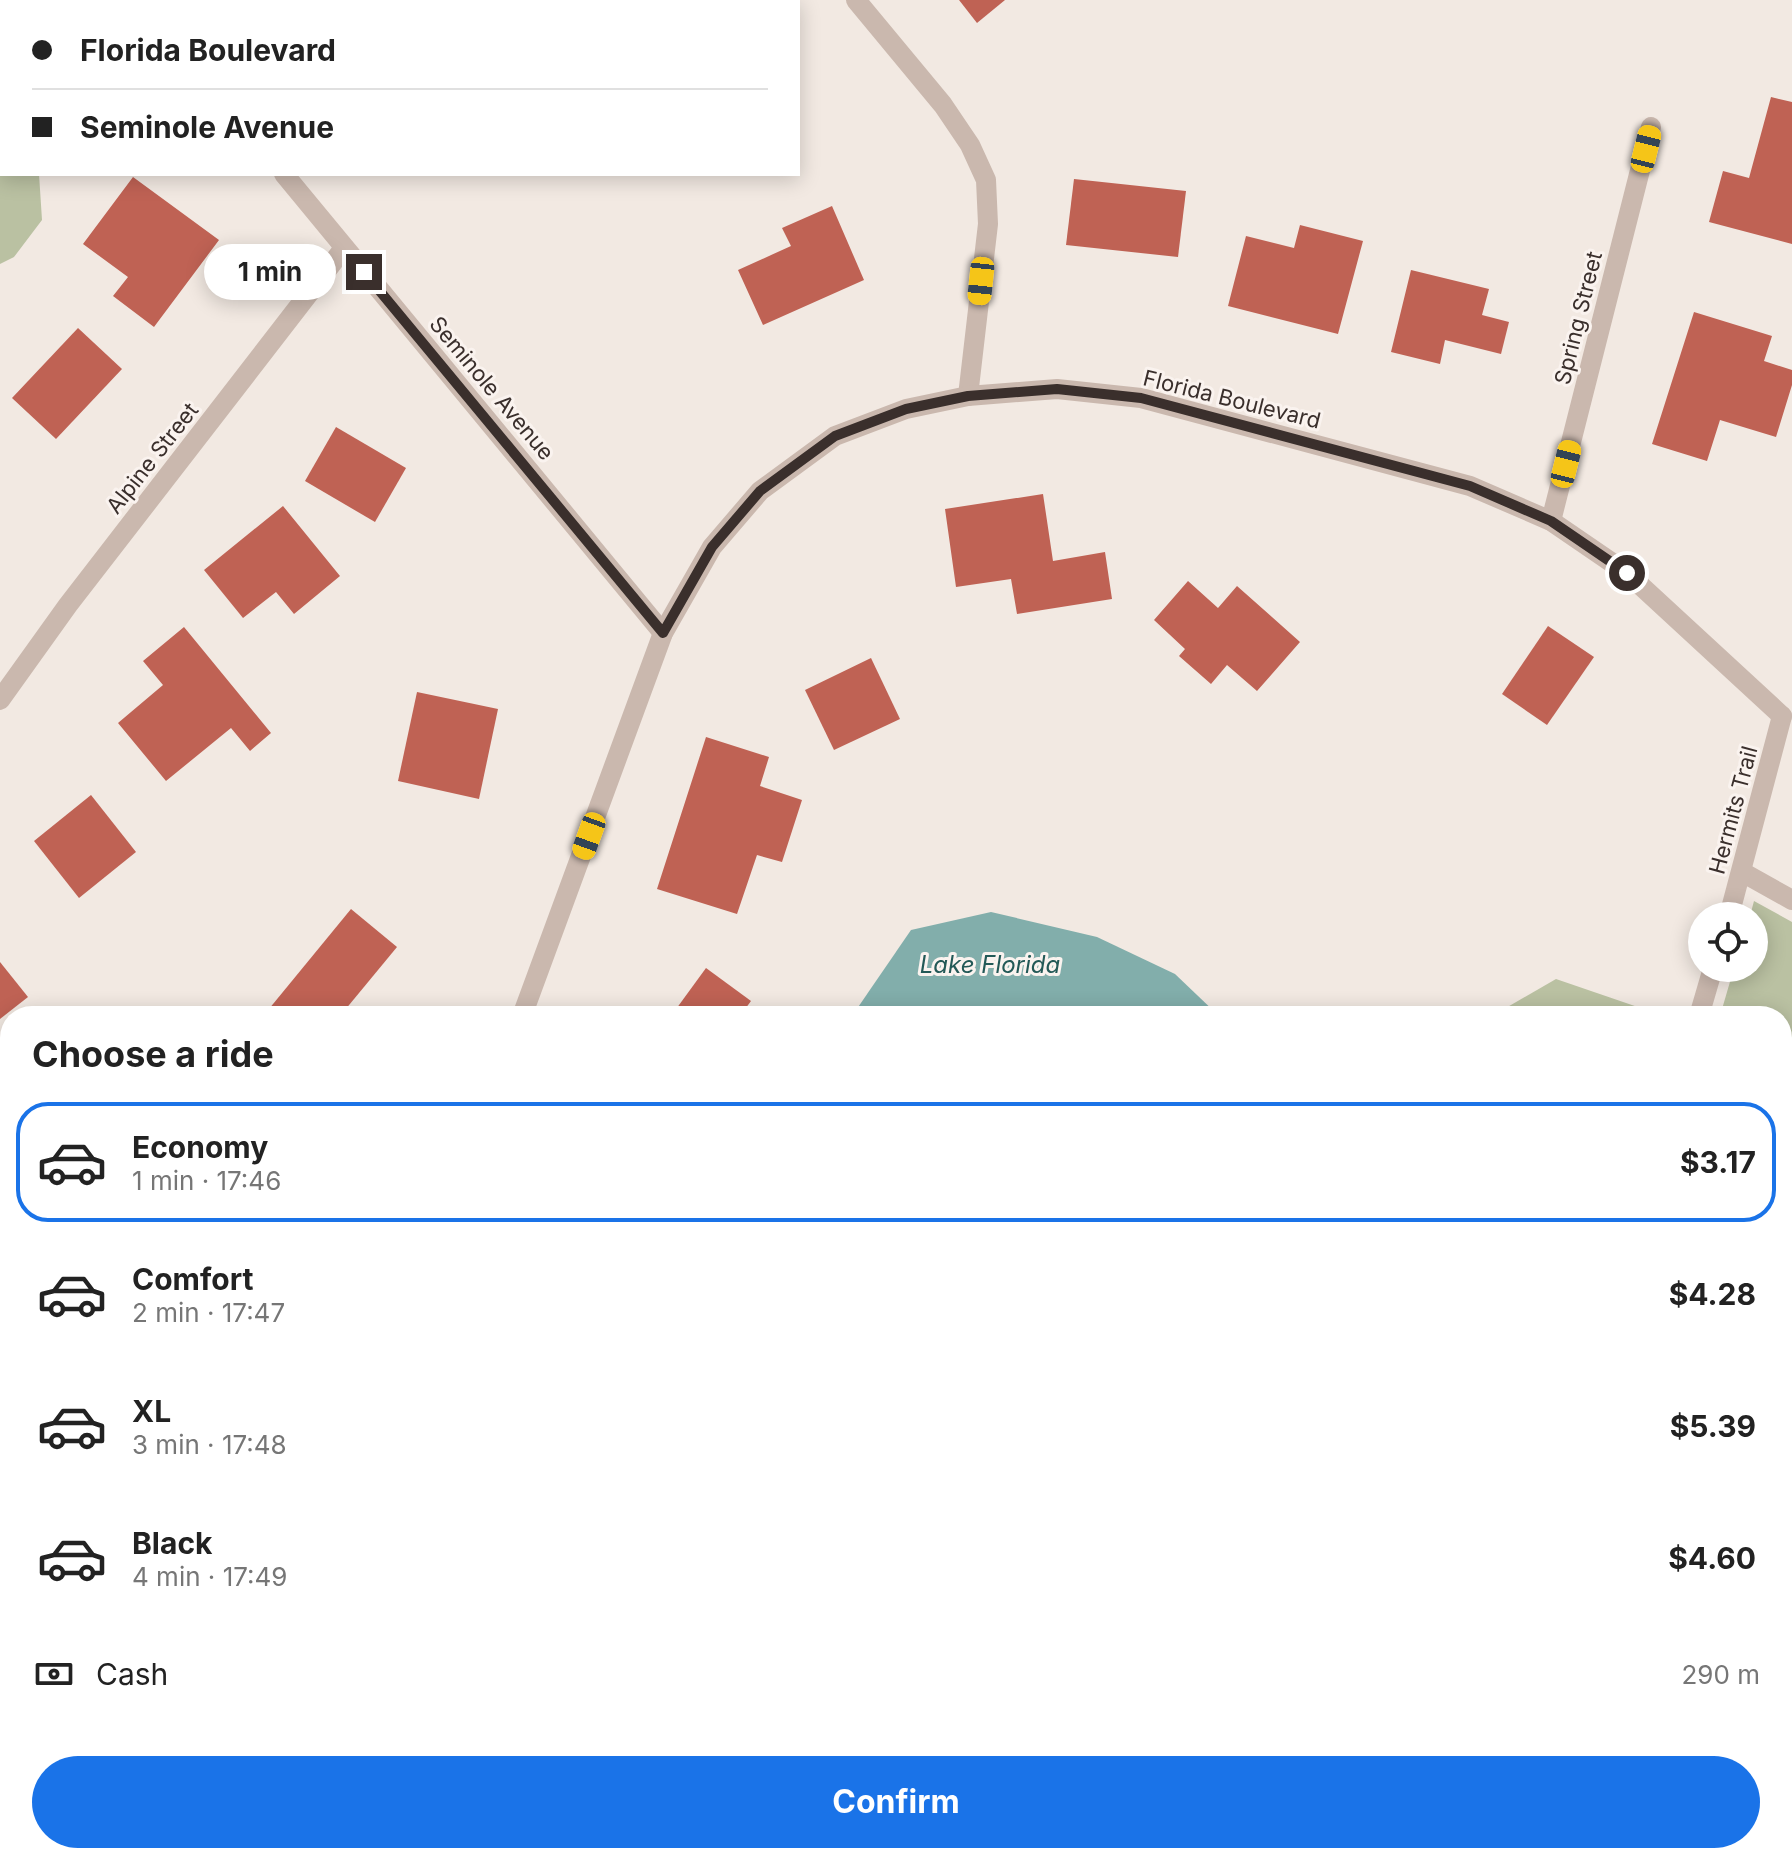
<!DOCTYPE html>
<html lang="en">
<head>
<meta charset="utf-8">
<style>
  :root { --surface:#fff; --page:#f2f2f2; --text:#222; --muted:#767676; --line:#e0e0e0; --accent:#1a73e8 }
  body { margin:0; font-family:Inter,sans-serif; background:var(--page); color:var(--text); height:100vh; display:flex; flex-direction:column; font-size:30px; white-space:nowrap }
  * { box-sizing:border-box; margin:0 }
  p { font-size:26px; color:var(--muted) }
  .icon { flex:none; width:44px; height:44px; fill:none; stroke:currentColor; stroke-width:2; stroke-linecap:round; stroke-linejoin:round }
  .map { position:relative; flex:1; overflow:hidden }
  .side { position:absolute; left:0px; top:1006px; width:1792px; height:858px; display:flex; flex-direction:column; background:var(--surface); border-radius:32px 32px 0 0; box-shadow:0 4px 20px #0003 }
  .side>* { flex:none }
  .top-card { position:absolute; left:0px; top:0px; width:800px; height:176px; box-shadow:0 4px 20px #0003; display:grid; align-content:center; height:176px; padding:0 32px; background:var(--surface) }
  .fabs { position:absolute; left:1688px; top:902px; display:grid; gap:16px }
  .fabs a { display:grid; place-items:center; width:80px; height:80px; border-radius:50%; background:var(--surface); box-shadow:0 4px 20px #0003; font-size:40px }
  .end { position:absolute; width:36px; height:36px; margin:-18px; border:10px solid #3a2f2c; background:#fff; box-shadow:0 0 0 4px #fff }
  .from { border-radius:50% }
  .bubble { position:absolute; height:56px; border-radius:28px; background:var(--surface); box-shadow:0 4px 20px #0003; font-size:26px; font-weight:700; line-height:56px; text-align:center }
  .car { position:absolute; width:24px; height:48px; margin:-24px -12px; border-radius:10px; box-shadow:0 0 6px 2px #0007; background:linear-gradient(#f5c518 24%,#345 0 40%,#f5c518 0 76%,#345 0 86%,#f5c518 0) }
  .top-card b { display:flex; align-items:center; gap:28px; height:76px; font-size:30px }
  .top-card b+b { border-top:2px solid var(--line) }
  .top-card i { width:20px; height:20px; background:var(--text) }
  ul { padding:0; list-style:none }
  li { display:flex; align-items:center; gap:24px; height:120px; margin:0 16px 12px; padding:0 16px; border:4px solid transparent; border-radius:32px }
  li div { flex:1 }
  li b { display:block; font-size:30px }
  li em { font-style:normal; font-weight:700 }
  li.selected { border-color:var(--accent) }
  li>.icon { width:72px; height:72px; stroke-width:1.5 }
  h2 { padding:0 32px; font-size:36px; line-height:96px }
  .pay { display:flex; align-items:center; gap:20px; height:88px; padding:0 32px; font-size:30px }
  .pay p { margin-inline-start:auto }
  .action { display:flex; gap:16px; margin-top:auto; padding:16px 32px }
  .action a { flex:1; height:92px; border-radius:48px; background:var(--accent); color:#fff; font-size:32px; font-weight:700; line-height:92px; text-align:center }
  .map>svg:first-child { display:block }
  .green { fill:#bac1a2 }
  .water { fill:#82aeab }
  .building { fill:#bf6254 }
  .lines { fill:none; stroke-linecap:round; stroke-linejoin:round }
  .minor { stroke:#cab8ae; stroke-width:20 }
  .route { stroke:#3a2f2c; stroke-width:10 }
  .labels { text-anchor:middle; stroke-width:6; stroke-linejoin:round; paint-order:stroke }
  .street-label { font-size:22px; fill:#3a2f2c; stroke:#faf3ef }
  .water-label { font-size:24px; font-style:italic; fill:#235957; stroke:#faf3ef }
</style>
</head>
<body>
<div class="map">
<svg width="1792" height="1863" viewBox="0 0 1792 1863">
  <rect width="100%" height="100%" fill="#f2e9e2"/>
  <g class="green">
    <polygon points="0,64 2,174 39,174 42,220 14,257 0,264"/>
    <polygon points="1754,901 1792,922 1792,1863 1662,1863 1660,1854 1782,1854 1782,1016 1720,1016 1734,968 1754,968 1754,916 1750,916"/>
    <polygon points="1556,979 1664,1016 1492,1016"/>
  </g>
  <g class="water">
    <polygon points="991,912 1097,937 1175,974 1219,1016 852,1016 911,930"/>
    <polygon points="317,1854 1046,1854 1045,1863 316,1863"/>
  </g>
  <g class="building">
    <polygon points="959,0 1005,0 977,23"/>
    <polygon points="1771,97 1792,102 1792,244 1709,222 1723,171 1749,178"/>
    <polygon points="133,177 219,240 154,327 113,296 128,277 83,244"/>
    <polygon points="1074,179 1186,191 1178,257 1066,245"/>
    <polygon points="832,206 864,280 763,325 738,270 791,246 782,228"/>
    <polygon points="1300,225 1363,241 1338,334 1228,306 1246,236 1294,248"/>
    <polygon points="1411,270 1489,289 1482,315 1509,322 1501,354 1445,340 1440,364 1391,352"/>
    <polygon points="1694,312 1772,336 1764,361 1792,370 1792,385 1776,437 1720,420 1707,461 1652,444"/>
    <polygon points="78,328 122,369 56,439 12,398"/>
    <polygon points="336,427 406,468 375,522 305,481"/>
    <polygon points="1043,494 1053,561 1105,552 1112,599 1017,614 1011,579 956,587 945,509"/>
    <polygon points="283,506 340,576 294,614 276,592 243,618 204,570"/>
    <polygon points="1188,581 1218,608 1237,586 1300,642 1257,691 1227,665 1211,684 1179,656 1185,649 1154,620"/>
    <polygon points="1548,626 1594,657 1547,725 1502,694"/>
    <polygon points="184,627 271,733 250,751 231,728 166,781 118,723 163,685 143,661"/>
    <polygon points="871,658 900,719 834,750 805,690"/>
    <polygon points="417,692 498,709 479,799 398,781"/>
    <polygon points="706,737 769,757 760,786 802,800 782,862 757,855 737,914 657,889"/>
    <polygon points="91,795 136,852 79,898 34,841"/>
    <polygon points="351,909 397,947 340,1016 264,1015"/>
    <polygon points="0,962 28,997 0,1019"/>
    <polygon points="706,968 751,1001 740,1016 671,1016"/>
    <polygon points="1506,1854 1540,1854 1558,1863 1502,1863"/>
    <polygon points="171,1857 189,1862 189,1863 169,1863"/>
  </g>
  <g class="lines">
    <g class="minor">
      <polyline points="142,0 143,2"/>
      <polyline points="856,0 943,105 970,145 986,180 988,224 968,396"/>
      <polyline points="284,174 663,633"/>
      <polyline points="1551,521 1651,127"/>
      <polyline points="0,700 68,605 344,248"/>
      <polyline points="1742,872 1792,900"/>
      <polyline points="1729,916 1782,716"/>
      <polyline points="522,1016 663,633 712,547 760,491 835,436 906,409 968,396 1057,389 1141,398 1470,486 1551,521 1627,573 1782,716"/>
      <polyline points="1699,1016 1713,968"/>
      <polyline points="0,1376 10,1389"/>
      <polyline points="0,1611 10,1603"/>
      <polyline points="39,1863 41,1854"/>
      <polyline points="1450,1863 1453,1854"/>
    </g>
  </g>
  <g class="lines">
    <polyline class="route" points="364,272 663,633 712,547 760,491 835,436 906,409 968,396 1057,389 1141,398 1470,486 1551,521 1627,573"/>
  </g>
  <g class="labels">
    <g class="street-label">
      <text transform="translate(1578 318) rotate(-76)" y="8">Spring Street</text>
      <text transform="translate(492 388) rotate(50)" y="8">Seminole Avenue</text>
      <text transform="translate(1232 399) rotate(14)" y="8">Florida Boulevard</text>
      <text transform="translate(152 458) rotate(-52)" y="8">Alpine Street</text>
      <text transform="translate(1733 810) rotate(-75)" y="8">Hermits Trail</text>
    </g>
    <g class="water-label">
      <text x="990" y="973">Lake Florida</text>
    </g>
  </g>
</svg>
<div class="fabs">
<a><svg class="icon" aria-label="locate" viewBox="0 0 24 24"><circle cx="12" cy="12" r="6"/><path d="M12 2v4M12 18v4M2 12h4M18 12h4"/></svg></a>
</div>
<i class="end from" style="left:1627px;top:573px"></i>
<i class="end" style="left:364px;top:272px"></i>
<div class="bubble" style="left:204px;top:244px;width:132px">1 min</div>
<i class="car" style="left:1646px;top:149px;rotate:14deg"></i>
<i class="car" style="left:981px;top:281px;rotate:186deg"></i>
<i class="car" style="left:1566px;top:464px;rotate:14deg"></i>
<i class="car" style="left:589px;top:836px;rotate:200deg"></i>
<div class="top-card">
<b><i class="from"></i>Florida Boulevard</b>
<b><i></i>Seminole Avenue</b>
</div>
<section class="side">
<h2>Choose a ride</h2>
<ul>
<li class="selected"><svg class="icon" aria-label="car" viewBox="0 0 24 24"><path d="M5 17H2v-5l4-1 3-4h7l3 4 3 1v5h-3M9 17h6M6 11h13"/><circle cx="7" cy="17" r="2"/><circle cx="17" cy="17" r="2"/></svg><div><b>Economy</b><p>1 min · 17:46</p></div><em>$3.17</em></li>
<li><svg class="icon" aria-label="car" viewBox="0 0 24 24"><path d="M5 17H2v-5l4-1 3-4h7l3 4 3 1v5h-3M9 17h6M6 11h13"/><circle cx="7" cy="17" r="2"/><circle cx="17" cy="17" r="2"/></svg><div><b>Comfort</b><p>2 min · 17:47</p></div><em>$4.28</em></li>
<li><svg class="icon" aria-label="car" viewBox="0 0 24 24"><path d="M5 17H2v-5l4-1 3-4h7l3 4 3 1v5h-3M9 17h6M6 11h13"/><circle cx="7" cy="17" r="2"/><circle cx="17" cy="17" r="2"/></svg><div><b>XL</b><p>3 min · 17:48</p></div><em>$5.39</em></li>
<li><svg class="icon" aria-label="car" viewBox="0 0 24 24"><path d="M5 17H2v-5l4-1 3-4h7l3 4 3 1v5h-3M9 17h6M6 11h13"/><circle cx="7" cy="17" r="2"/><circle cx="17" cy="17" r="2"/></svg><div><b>Black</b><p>4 min · 17:49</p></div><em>$4.60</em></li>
</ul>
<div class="pay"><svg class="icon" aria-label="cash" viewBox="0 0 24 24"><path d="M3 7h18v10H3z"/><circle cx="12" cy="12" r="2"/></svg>Cash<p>290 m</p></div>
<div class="action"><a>Confirm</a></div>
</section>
</div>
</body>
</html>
